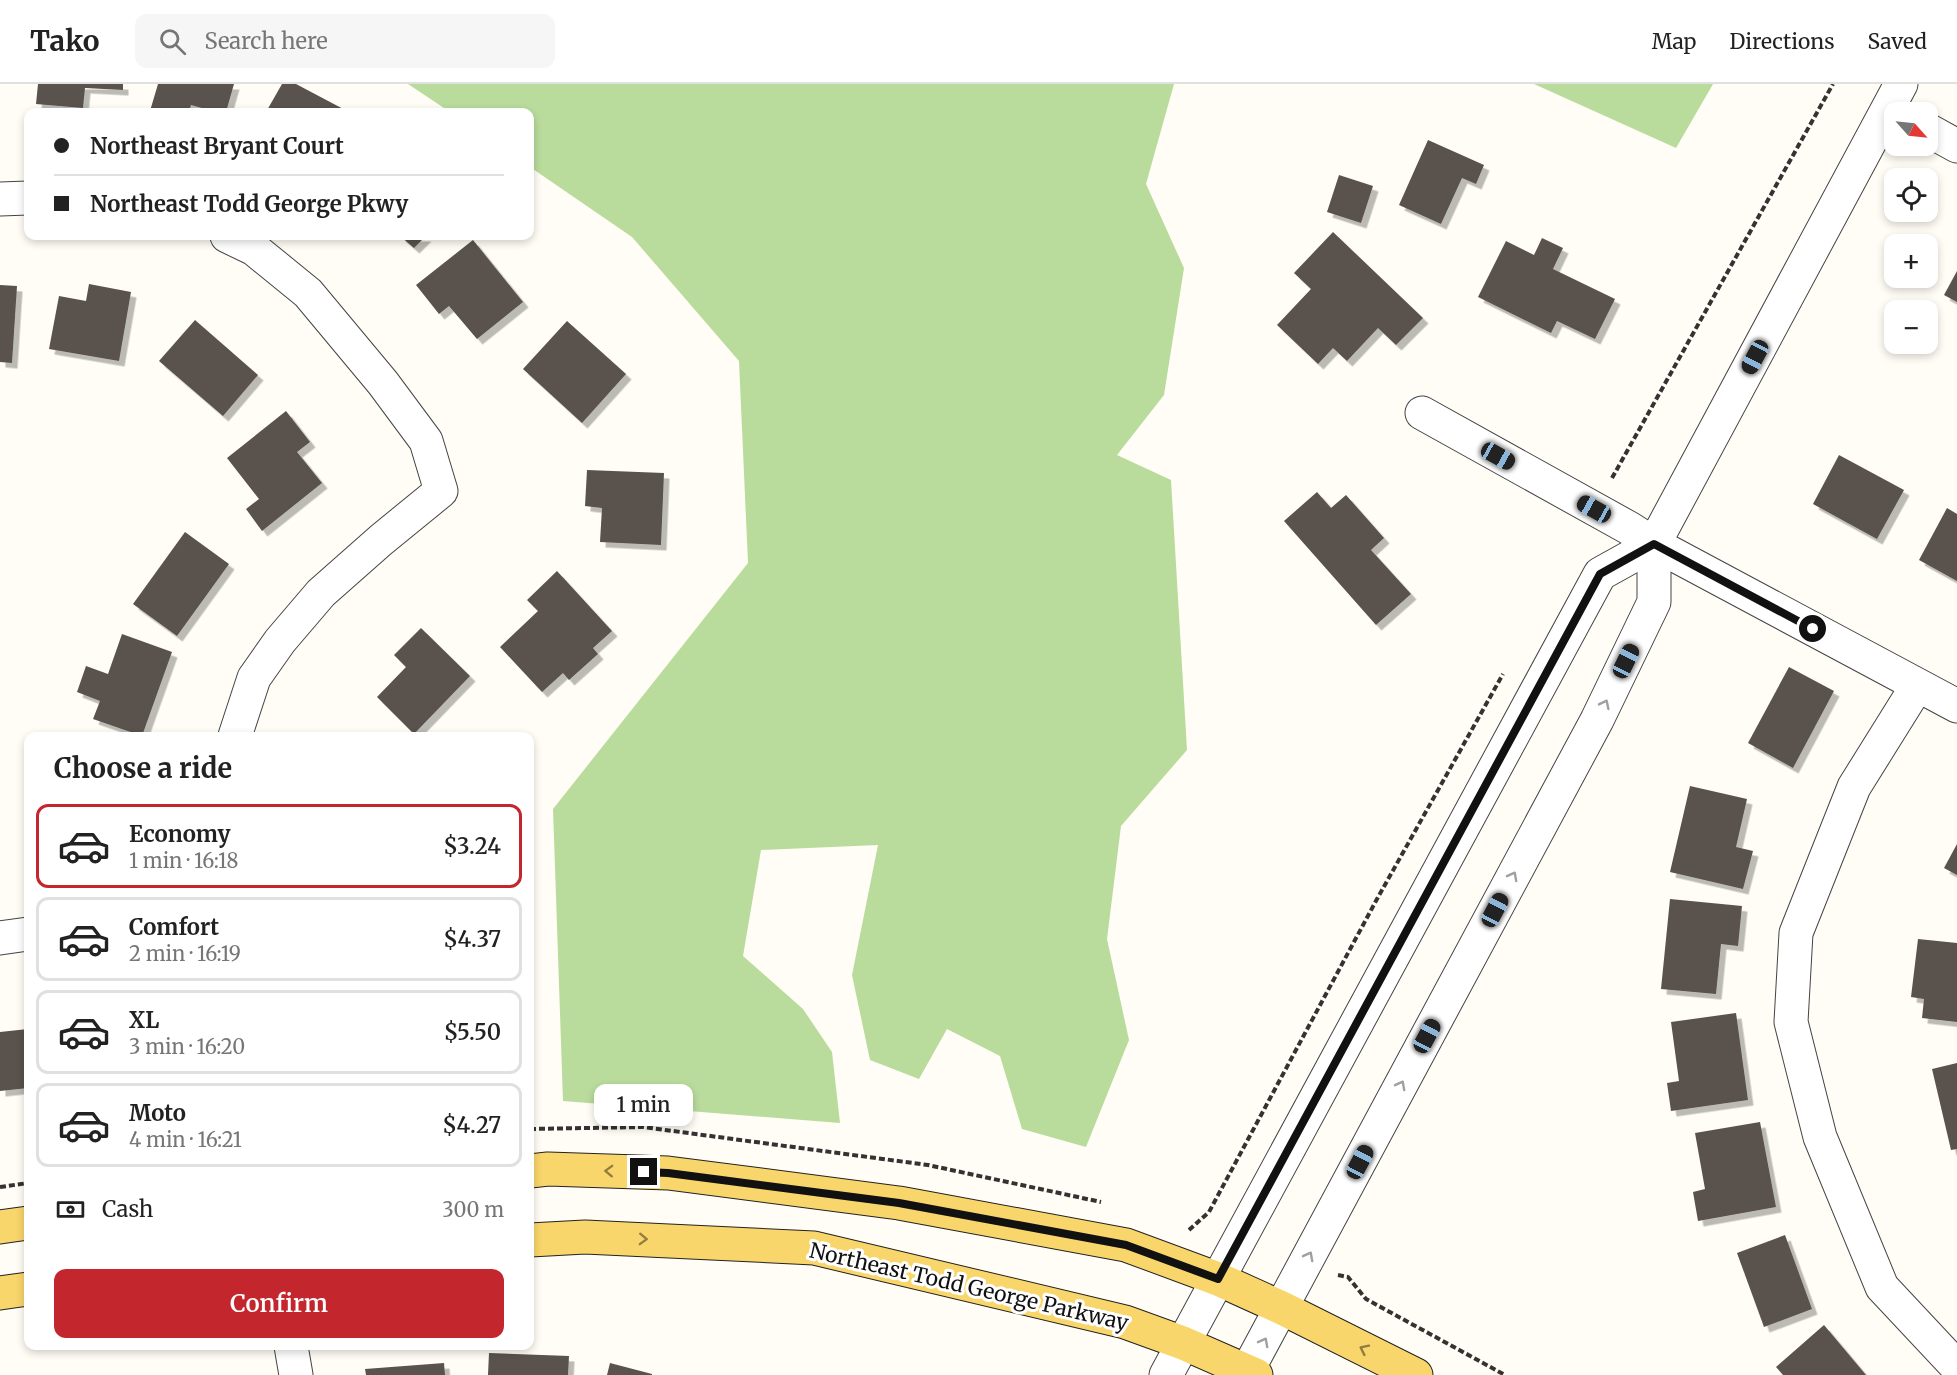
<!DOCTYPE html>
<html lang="en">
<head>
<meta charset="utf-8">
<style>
  :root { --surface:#fff; --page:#f6f6f6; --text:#222; --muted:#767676; --line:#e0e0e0; --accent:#c4262e }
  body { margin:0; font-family:Merriweather,serif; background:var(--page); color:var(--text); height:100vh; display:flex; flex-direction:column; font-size:22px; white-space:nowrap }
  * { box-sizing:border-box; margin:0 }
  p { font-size:20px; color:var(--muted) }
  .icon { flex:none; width:33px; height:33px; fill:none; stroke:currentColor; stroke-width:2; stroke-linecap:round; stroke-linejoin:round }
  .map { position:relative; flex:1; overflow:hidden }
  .sheet { position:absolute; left:24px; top:648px; width:510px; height:618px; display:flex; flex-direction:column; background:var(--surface); border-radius:12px; box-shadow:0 3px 9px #0003 }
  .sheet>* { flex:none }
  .banner { position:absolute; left:24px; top:24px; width:510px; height:132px; border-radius:12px; box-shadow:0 3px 9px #0003; display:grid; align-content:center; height:132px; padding:0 30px; background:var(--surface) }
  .needle { width:39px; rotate:117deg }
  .buttons { position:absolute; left:1884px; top:18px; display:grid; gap:12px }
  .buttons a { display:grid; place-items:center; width:54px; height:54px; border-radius:12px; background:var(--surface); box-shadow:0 3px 9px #0003; font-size:30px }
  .end { position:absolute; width:27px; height:27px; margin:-14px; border:8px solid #111; background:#fff; box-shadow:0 0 0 3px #fff }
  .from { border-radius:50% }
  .bubble { position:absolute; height:42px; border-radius:12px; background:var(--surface); box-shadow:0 3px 9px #0003; font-size:20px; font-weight:600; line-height:42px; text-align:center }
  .car { position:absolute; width:18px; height:36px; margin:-18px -9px; border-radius:8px; box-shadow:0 0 4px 2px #0007; background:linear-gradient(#222 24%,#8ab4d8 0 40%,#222 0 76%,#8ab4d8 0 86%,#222 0) }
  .banner b { display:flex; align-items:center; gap:21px; height:57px; font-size:22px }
  .banner b+b { border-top:2px solid var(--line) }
  .banner i { width:15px; height:15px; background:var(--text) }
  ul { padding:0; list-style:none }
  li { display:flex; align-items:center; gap:18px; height:84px; margin:0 12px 9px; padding:0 18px; border:3px solid var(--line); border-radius:12px }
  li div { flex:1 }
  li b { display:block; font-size:22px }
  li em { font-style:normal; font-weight:600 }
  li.selected { border-color:var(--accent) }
  li>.icon { width:54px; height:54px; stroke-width:1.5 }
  h2 { padding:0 30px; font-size:27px; line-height:72px }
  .pay { display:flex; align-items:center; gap:15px; height:66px; padding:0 30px; font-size:22px }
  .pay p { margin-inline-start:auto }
  .cta { display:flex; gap:12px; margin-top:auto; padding:12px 30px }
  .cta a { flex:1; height:69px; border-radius:12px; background:var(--accent); color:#fff; font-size:24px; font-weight:600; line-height:69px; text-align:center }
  header { display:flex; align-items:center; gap:36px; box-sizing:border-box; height:84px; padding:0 30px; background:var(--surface); border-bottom:2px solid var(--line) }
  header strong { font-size:28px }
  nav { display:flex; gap:33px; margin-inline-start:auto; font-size:21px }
  .search { width:420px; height:54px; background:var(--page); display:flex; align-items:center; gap:15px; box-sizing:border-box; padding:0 21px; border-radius:12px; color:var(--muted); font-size:22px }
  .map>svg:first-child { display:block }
  .forest { fill:#b9dc9c }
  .building { fill:#5a524d; filter:url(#shadow) }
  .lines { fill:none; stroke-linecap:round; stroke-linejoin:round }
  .minor-casing { stroke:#444; stroke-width:35 }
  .major-casing { stroke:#222; stroke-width:35 }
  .path { stroke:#333; stroke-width:4; stroke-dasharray:6 3; stroke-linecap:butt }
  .minor { stroke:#fff; stroke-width:33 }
  .major { stroke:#f9d66b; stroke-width:33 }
  .oneway { stroke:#a0a0a0 }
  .oneway2 { stroke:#917d42 }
  .route { stroke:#111; stroke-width:8 }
  .labels { text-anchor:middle; stroke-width:6; stroke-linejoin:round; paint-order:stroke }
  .street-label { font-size:21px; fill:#111; stroke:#fff }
</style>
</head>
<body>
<header>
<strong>Tako</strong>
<div class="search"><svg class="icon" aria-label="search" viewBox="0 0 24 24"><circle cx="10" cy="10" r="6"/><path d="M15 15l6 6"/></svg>Search here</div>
<nav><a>Map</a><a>Directions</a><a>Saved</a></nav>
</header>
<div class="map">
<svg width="1957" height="1291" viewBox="0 0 1957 1291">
  <defs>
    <filter id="shadow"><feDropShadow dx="5.5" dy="5.5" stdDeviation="0" flood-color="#0004"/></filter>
  </defs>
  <rect width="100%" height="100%" fill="#fffdf5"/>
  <g class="forest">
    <polygon points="408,0 1174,0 1146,100 1184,184 1164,311 1117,371 1171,396 1187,666 1121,742 1107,855 1129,956 1086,1063 1022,1045 1000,972 947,945 919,995 870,976 852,891 878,761 761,766 743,872 803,925 832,968 840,1039 563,1017 553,725 748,479 739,277 632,153 530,83 530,28 450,28"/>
    <polygon points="1534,0 1713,0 1676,64"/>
  </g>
  <g class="building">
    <polygon points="38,0 123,0 123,6 85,4 83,24 36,20"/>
    <polygon points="158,0 234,0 226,28 216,28 191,21 189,28 155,28 150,27"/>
    <polygon points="282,0 296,0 349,28 266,28"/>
    <polygon points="1428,56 1484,81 1476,100 1462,94 1441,140 1399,121"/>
    <polygon points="1339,91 1373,102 1361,139 1327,128"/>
    <polygon points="1333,148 1423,234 1396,261 1378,244 1347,277 1333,264 1318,280 1277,241 1311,205 1294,189"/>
    <polygon points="400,152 426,152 414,164"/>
    <polygon points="1542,154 1563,164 1553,185 1615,215 1595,255 1557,237 1551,249 1478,213 1506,157 1534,171"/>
    <polygon points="473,156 523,218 477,255 449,222 439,230 416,201"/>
    <polygon points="1957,187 1957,218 1944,211"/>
    <polygon points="89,200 131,208 119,277 49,265 59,212 86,217"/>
    <polygon points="0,201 17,202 12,279 0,278"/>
    <polygon points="195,236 258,291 223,332 159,277"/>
    <polygon points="567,237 626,290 582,339 523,285"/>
    <polygon points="286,327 310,358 297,368 322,399 262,447 246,425 259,415 227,374"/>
    <polygon points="1839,371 1904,406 1877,455 1813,420"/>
    <polygon points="587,386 664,389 661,461 600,458 602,424 585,422"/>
    <polygon points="1317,408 1331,424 1346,411 1384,454 1371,466 1411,510 1376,541 1284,437"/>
    <polygon points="1947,424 1957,430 1957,497 1919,476"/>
    <polygon points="185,448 229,480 177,552 133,520"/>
    <polygon points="557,487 612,547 593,564 598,570 569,596 563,589 542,608 500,563 538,527 527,516"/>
    <polygon points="421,544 470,592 414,650 377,613 406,583 394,571"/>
    <polygon points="122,550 172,568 142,652 93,635 100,617 77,608 86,582 108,590"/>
    <polygon points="1789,583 1834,607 1793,684 1748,659"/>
    <polygon points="1690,702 1747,715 1736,763 1753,767 1743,805 1670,788"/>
    <polygon points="1957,760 1957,791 1944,784"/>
    <polygon points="1670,815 1742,822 1738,862 1721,860 1716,910 1661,905"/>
    <polygon points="1918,855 1957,859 1957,938 1922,934 1924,915 1911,913"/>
    <polygon points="1736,929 1748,1016 1671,1027 1667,999 1679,997 1671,938"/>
    <polygon points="28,945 28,1004 0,1007 0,948"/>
    <polygon points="1957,979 1957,1065 1951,1066 1932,985"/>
    <polygon points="1760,1038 1776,1123 1698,1137 1693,1108 1705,1105 1695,1049"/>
    <polygon points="1785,1151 1812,1225 1764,1243 1737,1169"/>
    <polygon points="1824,1241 1866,1291 1783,1291 1776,1283"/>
    <polygon points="489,1269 569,1272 568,1291 488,1291"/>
    <polygon points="444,1279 445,1291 366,1291 365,1285"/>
    <polygon points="610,1279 652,1290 652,1291 607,1291"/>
  </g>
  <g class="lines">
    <defs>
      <g id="minor">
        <polyline points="1928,46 1957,62"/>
        <polyline points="0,115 28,114"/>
        <polyline points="227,152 254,165 308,209 383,299 426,357 441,407 381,456 321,509 280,557 254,594 235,652"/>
        <polyline points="1422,329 1629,444 1654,460 1957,622"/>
        <polyline points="1917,602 1854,703 1796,849 1791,938 1820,1053 1882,1203 1957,1283"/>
        <polyline points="0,854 28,850"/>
        <polyline points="291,1262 296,1291"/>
        <polyline points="1166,1291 1600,490 1654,460"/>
        <polyline points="1245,1291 1597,636 1654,518 1654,460 1901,0"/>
      </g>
      <g id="major">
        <polyline points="530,1087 548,1085 668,1089 899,1119 1126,1161 1218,1195 1282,1224 1416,1291"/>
        <polyline points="0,1143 28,1139"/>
        <polyline points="530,1156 585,1153 814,1164 1125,1238 1183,1259 1256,1291"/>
        <polyline points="0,1209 28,1205"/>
      </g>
    </defs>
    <use href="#minor" class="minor-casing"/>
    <use href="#major" class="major-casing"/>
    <g class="path">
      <polyline points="1612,394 1833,0"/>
      <polyline points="530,1045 643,1043 928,1081 1101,1118"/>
      <polyline points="0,1103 28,1099"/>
      <polyline points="1189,1146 1209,1128 1377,815 1503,590"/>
      <polyline points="1338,1191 1348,1193 1366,1215 1505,1291"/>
    </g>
    <use href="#minor" class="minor"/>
    <use href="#major" class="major"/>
  </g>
  <defs><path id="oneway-chevron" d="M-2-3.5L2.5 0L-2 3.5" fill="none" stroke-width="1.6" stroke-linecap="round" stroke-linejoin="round" transform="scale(1.5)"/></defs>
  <g class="oneway">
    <use href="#oneway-chevron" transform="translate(1605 620) rotate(-64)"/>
    <use href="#oneway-chevron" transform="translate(1513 792) rotate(-62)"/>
    <use href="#oneway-chevron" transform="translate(1401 1001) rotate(-62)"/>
    <use href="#oneway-chevron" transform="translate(1309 1172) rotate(-62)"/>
    <use href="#oneway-chevron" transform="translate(1264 1258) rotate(-62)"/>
  </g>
  <g class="oneway2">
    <use href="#oneway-chevron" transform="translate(609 1087) rotate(-178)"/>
    <use href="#oneway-chevron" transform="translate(643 1155) rotate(2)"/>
    <use href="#oneway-chevron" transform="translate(1364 1265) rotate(-154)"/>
  </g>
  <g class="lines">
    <polyline class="route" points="644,1088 668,1089 899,1119 1126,1161 1218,1195 1600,490 1654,460 1813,545"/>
  </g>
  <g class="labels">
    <g class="street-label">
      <text transform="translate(969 1203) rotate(13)" y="7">Northeast Todd George Parkway</text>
    </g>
  </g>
</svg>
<div class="buttons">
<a><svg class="needle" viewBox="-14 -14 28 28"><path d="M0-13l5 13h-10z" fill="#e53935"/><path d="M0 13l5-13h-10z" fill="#767676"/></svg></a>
<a><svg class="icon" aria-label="locate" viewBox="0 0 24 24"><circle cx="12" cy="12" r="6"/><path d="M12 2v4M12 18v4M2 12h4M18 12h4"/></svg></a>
<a>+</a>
<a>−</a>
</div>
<i class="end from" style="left:1813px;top:545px"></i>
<i class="end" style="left:644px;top:1088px"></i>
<div class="bubble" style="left:594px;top:1000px;width:99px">1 min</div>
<i class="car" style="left:1755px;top:273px;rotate:208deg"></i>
<i class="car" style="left:1498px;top:372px;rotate:119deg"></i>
<i class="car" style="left:1594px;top:425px;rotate:299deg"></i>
<i class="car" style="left:1626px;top:577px;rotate:26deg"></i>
<i class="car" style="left:1495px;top:826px;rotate:28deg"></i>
<i class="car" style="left:1427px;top:952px;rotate:28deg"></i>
<i class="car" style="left:1360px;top:1078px;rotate:28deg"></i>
<div class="banner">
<b><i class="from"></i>Northeast Bryant Court</b>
<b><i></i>Northeast Todd George Pkwy</b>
</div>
<section class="sheet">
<h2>Choose a ride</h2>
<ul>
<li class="selected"><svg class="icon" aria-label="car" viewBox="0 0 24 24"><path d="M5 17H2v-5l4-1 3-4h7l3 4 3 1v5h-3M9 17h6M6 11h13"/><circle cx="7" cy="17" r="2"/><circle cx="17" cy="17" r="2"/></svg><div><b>Economy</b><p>1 min · 16:18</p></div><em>$3.24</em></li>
<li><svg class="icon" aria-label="car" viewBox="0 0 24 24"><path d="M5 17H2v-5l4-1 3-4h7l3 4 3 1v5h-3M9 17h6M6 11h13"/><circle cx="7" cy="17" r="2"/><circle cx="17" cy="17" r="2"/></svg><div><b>Comfort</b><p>2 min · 16:19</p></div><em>$4.37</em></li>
<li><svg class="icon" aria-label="car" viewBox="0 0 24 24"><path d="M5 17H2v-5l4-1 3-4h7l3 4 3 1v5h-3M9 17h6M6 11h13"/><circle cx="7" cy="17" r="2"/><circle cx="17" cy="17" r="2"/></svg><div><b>XL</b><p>3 min · 16:20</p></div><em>$5.50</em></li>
<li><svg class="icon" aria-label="car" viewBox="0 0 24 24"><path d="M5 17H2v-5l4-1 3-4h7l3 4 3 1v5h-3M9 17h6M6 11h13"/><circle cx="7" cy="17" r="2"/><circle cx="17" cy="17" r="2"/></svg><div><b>Moto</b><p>4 min · 16:21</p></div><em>$4.27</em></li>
</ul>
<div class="pay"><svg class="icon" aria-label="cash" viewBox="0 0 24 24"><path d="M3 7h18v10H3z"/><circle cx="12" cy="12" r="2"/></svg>Cash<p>300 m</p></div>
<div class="cta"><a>Confirm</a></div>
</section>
</div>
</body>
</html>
